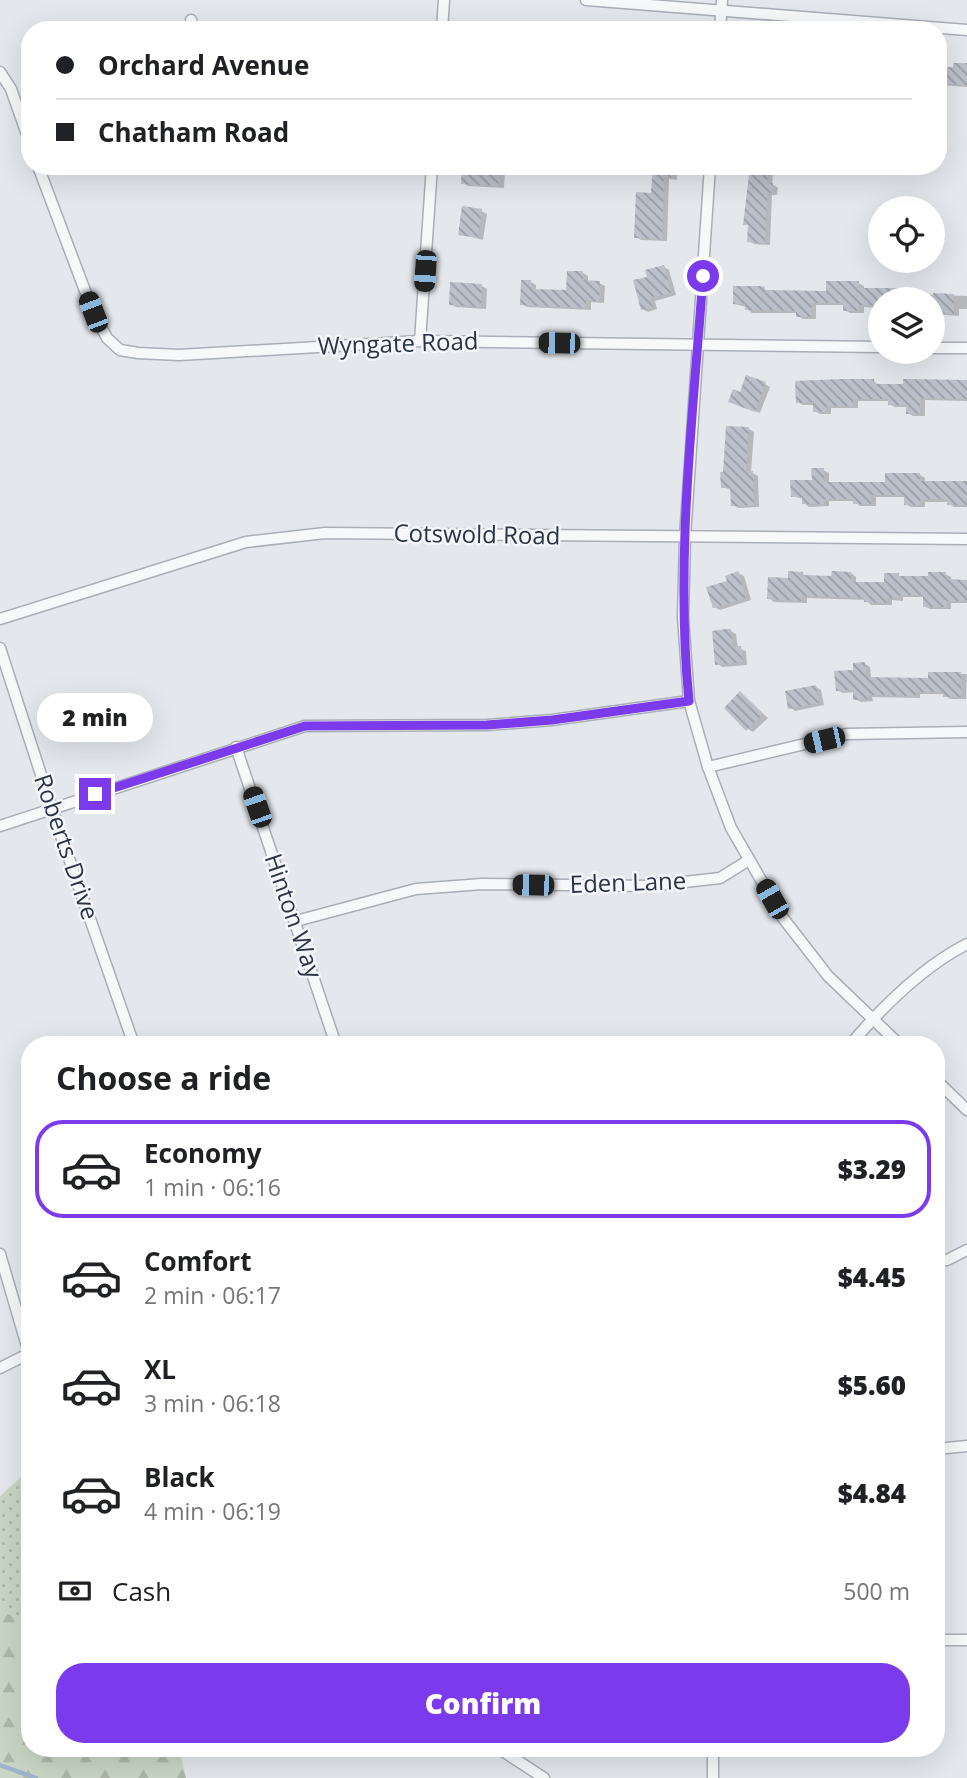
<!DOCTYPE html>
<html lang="en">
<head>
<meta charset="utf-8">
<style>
  :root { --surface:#fff; --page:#f6f6f6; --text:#202124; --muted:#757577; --line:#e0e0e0; --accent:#7c3aed }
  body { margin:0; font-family:"Open Sans",sans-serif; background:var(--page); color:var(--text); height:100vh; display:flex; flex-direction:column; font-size:26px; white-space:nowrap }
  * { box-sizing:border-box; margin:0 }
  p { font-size:23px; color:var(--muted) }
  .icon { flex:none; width:38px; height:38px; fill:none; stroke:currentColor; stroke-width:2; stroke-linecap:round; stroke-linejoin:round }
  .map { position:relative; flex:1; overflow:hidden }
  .sheet { position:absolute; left:21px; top:1036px; width:924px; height:721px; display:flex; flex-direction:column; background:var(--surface); border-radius:28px; box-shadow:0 7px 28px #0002 }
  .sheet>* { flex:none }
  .hud { position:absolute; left:21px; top:21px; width:926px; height:154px; border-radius:28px; box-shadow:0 7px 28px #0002; display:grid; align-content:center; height:154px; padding:0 35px; background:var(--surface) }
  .controls { position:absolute; left:868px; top:196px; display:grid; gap:14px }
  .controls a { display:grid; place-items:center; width:77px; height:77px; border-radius:50%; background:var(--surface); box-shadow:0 7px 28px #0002; font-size:35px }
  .end { position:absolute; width:32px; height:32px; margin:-16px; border:9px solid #7c3aed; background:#fff; box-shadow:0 0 0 4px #fff }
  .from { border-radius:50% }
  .bubble { position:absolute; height:49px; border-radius:24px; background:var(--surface); box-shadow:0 7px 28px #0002; font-size:23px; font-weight:800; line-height:49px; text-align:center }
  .car { position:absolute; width:21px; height:42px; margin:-21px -10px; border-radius:9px; box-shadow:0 0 5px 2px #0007; background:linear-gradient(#222 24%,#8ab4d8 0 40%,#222 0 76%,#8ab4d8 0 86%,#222 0) }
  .hud b { display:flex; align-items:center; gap:24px; height:66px; font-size:26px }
  .hud b+b { border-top:2px solid var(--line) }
  .hud i { width:18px; height:18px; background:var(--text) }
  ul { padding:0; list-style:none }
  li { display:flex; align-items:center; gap:21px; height:98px; margin:0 14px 10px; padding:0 21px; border:4px solid transparent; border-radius:28px }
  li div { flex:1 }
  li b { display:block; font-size:26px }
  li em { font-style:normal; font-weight:800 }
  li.on { border-color:var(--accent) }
  li>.icon { width:63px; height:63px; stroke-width:1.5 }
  h2 { padding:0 35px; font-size:32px; line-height:84px }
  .pay { display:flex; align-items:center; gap:18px; height:77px; padding:0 35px; font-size:26px }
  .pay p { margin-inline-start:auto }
  .primary-button { display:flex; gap:14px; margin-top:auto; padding:14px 35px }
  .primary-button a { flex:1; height:80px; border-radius:28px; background:var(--accent); color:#fff; font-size:28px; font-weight:800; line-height:80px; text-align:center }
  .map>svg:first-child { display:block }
  .grass { fill:url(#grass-dots) }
  .forest { fill:url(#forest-firs) }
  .shadow { fill:#0003 }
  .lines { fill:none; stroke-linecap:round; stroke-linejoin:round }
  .stream { stroke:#9fb4cc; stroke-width:4.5 }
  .building { fill:url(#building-back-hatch) }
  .street-casing { stroke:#a9aeb7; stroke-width:13 }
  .street { stroke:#f7f8fa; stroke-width:10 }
  .route { stroke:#7c3aed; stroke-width:9 }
  .labels { text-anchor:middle; stroke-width:5; stroke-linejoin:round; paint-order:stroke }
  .street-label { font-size:24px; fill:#2b3445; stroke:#f4f6f9 }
</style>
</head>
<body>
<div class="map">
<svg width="967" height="1778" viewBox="0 0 967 1778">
  <defs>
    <pattern id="grass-dots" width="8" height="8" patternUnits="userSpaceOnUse" patternTransform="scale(1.75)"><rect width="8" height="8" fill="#c9d6c5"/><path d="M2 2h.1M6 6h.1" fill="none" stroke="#adb8ab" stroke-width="1.8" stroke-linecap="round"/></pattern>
    <pattern id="forest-firs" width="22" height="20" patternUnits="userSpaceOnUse" patternTransform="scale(1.75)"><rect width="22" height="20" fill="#c9d6c5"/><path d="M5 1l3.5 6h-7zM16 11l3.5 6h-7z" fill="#adb8ab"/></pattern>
    <pattern id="building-back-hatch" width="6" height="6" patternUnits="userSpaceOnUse" patternTransform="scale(1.75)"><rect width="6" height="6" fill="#bbc0ca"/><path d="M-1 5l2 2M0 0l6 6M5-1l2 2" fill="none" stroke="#989da6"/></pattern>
  </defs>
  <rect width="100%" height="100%" fill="#e4e7ec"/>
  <polygon class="grass" points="30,1469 30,1624 0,1610 0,1496"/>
  <polygon class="forest" points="0,1610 30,1624 30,1748 179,1748 186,1778 0,1778"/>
  <g class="shadow">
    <polygon points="967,65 967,87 938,85 938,69"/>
    <polygon points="464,166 498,166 497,169 505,172 504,188 468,186 463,183"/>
    <polygon points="650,166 678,166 677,180 669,179 667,241 641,240 636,237 653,194 654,168"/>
    <polygon points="751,166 774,166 772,184 778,188 777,195 772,195 770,245 754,244 749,241 750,226 745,224"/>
    <polygon points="481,211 487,214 483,240 460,234"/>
    <polygon points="664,267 669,270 676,295 655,301 657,309 648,312 642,309 649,278"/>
    <polygon points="583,273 588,276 588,282 599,283 605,286 604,303 591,302 591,310 527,307 522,304 531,282 536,285 536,291 568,291"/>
    <polygon points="858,283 864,286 864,289 902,290 907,294 967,296 967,309 959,309 959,316 933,314 933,299 880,299 880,308 864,307 864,313 850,313 845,310 845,305 816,305 816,319 803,319 798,316 798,313 752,313 747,309 747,307 734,304 764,289 770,292 828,293"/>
    <polygon points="482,286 487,289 486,309 456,307 451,304"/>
    <polygon points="874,381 879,386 967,381 967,401 925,400 925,416 913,416 908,413 908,407 895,407 889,404 889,401 858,401 858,408 831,408 831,414 820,414 815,411 815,405 803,405 797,402 797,383"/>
    <polygon points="765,384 770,387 760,413 736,404 741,394"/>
    <polygon points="749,429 754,432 751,472 758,476 759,507 738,508 733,505 732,490 722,487 724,474"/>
    <polygon points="823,470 829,473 829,483 886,484 920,475 925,478 925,483 967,483 967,507 954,507 949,504 949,502 925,502 925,507 911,507 905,504 905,497 876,497 876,506 860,506 854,501 829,501 829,506 809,507 804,503 804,499 792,496 813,481"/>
    <polygon points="738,573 744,576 751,600 720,610 714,607 729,582"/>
    <polygon points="833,573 851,573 856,577 856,584 886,584 898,575 903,578 930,578 945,574 951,577 951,581 967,582 967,603 951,603 951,609 930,609 924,606 924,597 903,597 903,601 892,600 892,605 871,605 866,600 807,598 807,603 774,602 769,598 789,580 803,574 809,577 833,578"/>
    <polygon points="731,631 736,634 738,648 746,651 747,665 722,667 717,663"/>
    <polygon points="865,664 870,667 871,678 930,680 930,673 967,674 966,699 950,699 944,694 920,694 920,698 872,697 873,701 861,702 855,699 855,692 843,693 837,690"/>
    <polygon points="816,687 821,690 824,705 795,711 790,707"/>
    <polygon points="741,693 768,718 753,732 748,729"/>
  </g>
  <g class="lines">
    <polyline class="stream" points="0,1765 36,1778"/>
  </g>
  <g class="building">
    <polygon points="953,63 967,63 967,85 938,83 938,67 953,67"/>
    <polygon points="462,166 500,167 498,186 461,184"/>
    <polygon points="653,166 673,166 672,177 664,177 662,239 634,238 636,192 651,193"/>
    <polygon points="750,166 769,168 767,182 773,183 772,193 767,193 765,243 747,242 748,225 743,225"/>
    <polygon points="462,206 482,209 478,238 458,235"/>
    <polygon points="664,265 671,293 650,298 653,307 641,310 633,280 647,277 645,270"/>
    <polygon points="567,271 583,271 583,280 600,281 599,301 586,300 586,308 520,305 521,280 531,280 531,289 566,290"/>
    <polygon points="826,281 859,281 859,288 902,288 902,299 880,299 880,306 859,305 859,311 843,311 843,303 811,303 811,317 796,317 796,311 745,310 745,304 733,304 733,286 760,286 765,287 765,290 826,291"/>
    <polygon points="450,282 482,284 481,307 449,305"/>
    <polygon points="933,293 954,294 954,314 933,313"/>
    <polygon points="746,375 766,382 755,412 728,402 733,389 740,392"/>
    <polygon points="841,379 874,379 874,384 903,384 903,379 967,380 967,399 920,398 920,414 906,414 906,405 888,405 888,399 853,399 853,406 826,406 826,412 813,412 813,402 796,403 795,381"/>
    <polygon points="726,426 749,427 746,471 753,471 754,505 731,506 730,488 721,488 720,472 723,472"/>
    <polygon points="811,468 824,468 824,482 885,482 885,473 920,473 920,481 967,481 967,505 947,505 947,499 920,499 920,505 904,505 904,495 871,495 871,504 853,504 853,499 824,499 824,504 802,504 802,497 791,497 790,480 812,480"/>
    <polygon points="738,571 746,598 713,608 706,587 727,581 725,576"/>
    <polygon points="788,571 803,572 803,575 831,576 832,571 851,572 851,582 884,582 884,573 899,573 899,576 928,576 928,572 946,572 946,579 967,580 967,601 946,601 946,607 923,607 923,595 898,595 898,598 887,598 886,603 864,602 864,598 802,596 802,601 767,599 768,577 788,578"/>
    <polygon points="726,629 731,629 733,647 741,646 743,662 715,665 712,631"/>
    <polygon points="865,662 866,677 928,678 928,672 961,672 961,697 943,697 943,692 915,692 915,696 868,695 868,699 853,700 853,690 836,691 834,671 853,670 853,663"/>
    <polygon points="816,685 819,703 788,709 785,691"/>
    <polygon points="740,691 763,714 746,731 724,708"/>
  </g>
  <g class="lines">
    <defs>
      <g id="street">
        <polyline points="586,0 967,30"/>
        <polyline points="191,20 194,30"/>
        <polyline points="442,30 444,0"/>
        <polyline points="720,30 722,0"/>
        <polyline points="0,72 11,89 30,143"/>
        <polyline points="38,166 93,312 107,338 120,350 138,353 179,355 420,341 880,347"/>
        <polyline points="710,166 685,537 683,617 689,701 708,767 731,828 783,918 828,976 900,1045"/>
        <polyline points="40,171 54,166"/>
        <polyline points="420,341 432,166"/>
        <polyline points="933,348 967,348"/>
        <polyline points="0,619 246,542 325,533 967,539"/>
        <polyline points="0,648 57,824 134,1045"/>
        <polyline points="236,747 336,1045"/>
        <polyline points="708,767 847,734 967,732"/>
        <polyline points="0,826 305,726 487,725 552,720 689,701"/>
        <polyline points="296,921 416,889 482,884 649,886 720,878 749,860"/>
        <path d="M850,1045C883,1006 922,967 967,944"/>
        <polyline points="936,1080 967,1110"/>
        <polyline points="0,1254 29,1353"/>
        <polyline points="936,1261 947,1260 967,1250"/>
        <polyline points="0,1368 30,1353"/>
        <polyline points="936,1449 967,1446"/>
        <polyline points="936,1640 967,1640"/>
        <polyline points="498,1748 544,1778"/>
        <polyline points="713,1748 713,1778"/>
      </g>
    </defs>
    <use href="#street" class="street-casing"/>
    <use href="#street" class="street"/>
  </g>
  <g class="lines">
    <path class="route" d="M95,794L305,726L487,725L552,720L689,701C675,560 693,417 703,276"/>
  </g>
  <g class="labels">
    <g class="street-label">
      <text transform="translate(398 344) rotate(-2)" y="8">Wyngate Road</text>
      <text transform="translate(477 535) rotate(1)" y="8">Cotswold Road</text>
      <text transform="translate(66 847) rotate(71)" y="8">Roberts Drive</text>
      <text transform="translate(628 883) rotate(-2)" y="8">Eden Lane</text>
      <text transform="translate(293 916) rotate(71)" y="8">Hinton Way</text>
    </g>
  </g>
</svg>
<div class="controls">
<a><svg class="icon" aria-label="locate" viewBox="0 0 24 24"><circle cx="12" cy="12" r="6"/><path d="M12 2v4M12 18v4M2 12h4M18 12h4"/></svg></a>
<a><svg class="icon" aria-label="layers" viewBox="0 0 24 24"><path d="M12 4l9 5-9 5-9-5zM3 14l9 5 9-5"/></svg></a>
</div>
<i class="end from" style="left:703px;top:276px"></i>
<i class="end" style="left:95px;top:794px"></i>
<div class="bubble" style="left:37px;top:693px;width:116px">2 min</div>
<i class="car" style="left:425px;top:271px;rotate:184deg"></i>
<i class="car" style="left:93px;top:312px;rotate:339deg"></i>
<i class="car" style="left:559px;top:343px;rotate:271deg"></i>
<i class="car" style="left:824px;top:740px;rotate:257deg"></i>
<i class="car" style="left:257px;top:807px;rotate:341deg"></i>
<i class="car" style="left:533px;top:885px;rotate:271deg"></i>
<i class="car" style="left:772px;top:899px;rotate:330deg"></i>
<div class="hud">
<b><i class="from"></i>Orchard Avenue</b>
<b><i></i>Chatham Road</b>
</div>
<section class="sheet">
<h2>Choose a ride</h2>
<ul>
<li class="on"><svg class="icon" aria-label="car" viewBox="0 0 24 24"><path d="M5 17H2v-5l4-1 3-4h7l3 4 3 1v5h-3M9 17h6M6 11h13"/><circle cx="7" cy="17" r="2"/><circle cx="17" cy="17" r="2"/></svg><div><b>Economy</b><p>1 min · 06:16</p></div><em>$3.29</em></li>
<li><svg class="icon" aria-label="car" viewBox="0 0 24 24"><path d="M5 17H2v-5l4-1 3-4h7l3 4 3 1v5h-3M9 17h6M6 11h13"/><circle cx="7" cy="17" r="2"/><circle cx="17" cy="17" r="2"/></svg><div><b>Comfort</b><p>2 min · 06:17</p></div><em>$4.45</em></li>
<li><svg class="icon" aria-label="car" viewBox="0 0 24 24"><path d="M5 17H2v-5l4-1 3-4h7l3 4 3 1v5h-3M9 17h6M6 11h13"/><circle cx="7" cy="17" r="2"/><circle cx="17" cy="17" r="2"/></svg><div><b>XL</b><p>3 min · 06:18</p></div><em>$5.60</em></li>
<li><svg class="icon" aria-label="car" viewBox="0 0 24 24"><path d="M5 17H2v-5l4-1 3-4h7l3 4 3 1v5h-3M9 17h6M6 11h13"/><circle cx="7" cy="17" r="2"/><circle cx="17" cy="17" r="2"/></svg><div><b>Black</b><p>4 min · 06:19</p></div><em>$4.84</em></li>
</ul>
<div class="pay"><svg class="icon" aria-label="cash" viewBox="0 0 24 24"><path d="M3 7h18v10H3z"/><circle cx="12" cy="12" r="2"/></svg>Cash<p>500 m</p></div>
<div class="primary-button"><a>Confirm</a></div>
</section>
</div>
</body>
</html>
